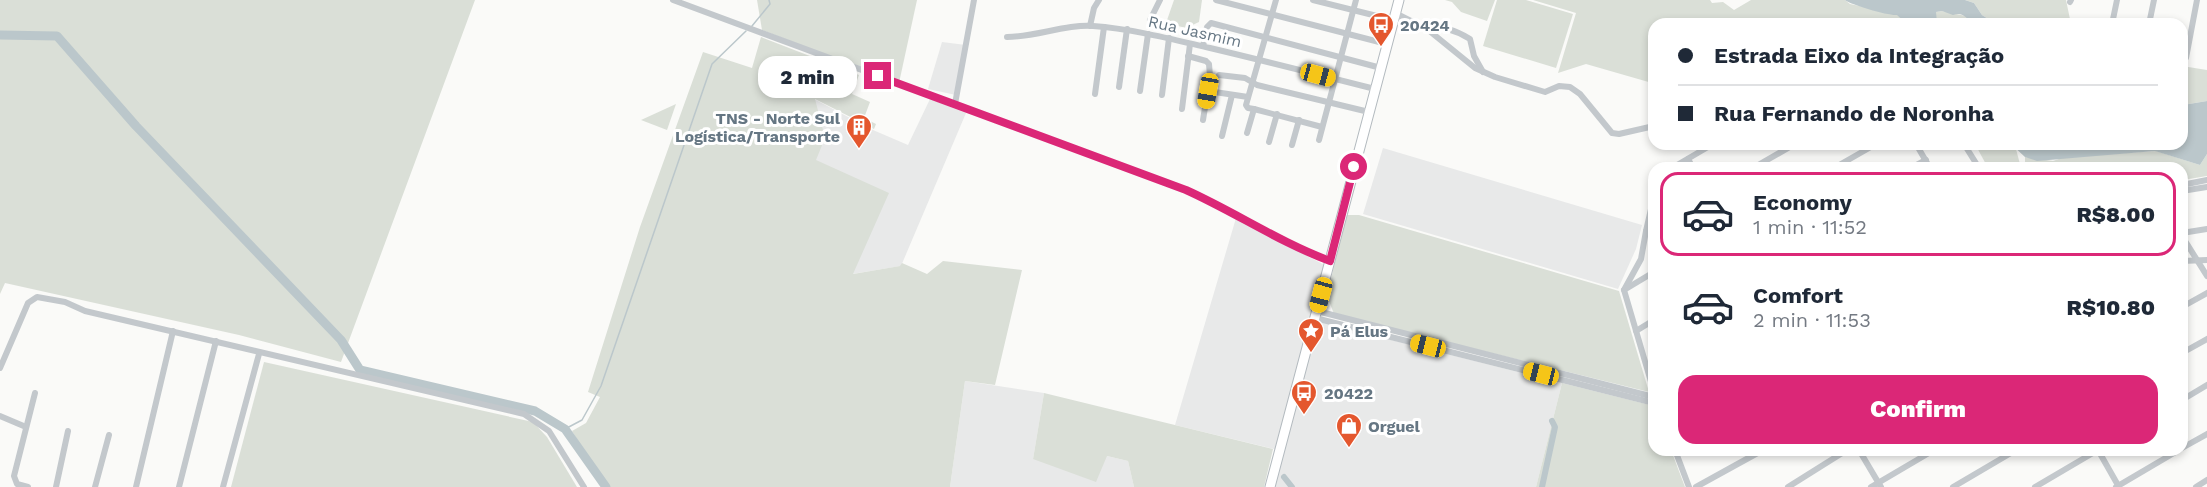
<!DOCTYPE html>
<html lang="en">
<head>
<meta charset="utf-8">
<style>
  :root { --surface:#fff; --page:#f6f6f7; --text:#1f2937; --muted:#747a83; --line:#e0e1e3; --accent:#db2777 }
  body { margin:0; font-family:"Work Sans",sans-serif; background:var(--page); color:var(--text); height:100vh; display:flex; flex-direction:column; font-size:22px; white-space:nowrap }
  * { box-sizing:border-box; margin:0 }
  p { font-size:20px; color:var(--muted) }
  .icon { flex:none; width:33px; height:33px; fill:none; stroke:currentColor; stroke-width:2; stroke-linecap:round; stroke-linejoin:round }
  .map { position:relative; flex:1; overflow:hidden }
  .side { position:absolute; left:1648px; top:162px; width:540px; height:294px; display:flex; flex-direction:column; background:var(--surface); border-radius:18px; box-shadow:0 3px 9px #0003 }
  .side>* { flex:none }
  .banner { position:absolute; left:1648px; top:18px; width:540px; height:132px; border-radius:18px; box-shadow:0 3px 9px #0003; display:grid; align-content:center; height:132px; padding:0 30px; background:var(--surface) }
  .end { position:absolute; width:27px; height:27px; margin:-14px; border:8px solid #db2777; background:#fff; box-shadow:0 0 0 3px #fff }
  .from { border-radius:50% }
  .bubble { position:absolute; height:42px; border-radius:18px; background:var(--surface); box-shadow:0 3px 9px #0003; font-size:20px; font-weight:800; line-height:42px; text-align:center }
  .car { position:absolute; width:18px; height:36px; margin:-18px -9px; border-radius:8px; box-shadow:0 0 4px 2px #0007; background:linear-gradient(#f5c518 24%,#345 0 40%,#f5c518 0 76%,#345 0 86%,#f5c518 0) }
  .banner b { display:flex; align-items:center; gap:21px; height:57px; font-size:22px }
  .banner b+b { border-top:2px solid var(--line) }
  .banner i { width:15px; height:15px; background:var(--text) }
  ul { padding:10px 0 0; list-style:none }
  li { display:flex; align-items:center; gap:18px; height:84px; margin:0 12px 9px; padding:0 18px; border:3px solid transparent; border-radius:18px }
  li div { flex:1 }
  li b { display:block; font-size:22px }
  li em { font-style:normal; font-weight:800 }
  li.active { border-color:var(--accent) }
  li>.icon { width:54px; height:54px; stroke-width:1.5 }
  .button { display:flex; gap:12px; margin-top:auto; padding:12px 30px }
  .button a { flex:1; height:69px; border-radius:18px; background:var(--accent); color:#fff; font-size:24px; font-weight:800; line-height:69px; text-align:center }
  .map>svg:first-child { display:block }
  .built { fill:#e8e9e9 }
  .green { fill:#dadfd7 }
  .water { fill:#bbc7cb }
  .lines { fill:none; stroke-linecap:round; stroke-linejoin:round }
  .stream { stroke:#bbc7cb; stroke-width:1.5 }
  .canal { stroke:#bbc7cb; stroke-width:6 }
  .river { stroke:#bbc7cb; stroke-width:9 }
  .secondary-casing { stroke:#b3babf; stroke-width:11 }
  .street { stroke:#c3c8cc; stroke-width:6 }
  .secondary { stroke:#fff; stroke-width:9 }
  .route { stroke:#db2777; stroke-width:8 }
  .labels { text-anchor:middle; stroke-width:6; stroke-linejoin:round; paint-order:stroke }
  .poi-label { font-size:16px; font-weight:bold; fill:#657683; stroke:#fff; text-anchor:start }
  .street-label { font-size:16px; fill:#657683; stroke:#fff }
</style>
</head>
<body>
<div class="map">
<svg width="2207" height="487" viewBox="0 0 2207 487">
  <rect width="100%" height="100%" fill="#fafaf8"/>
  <g class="built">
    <polygon points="942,42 966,45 956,95 928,89"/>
    <polygon points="814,99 873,130 908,145 930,99 966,113 901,266 852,274 815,160"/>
    <polygon points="1383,148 1642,225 1636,249 1618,289 1363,214"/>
    <polygon points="1236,218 1330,268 1316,321 1562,383 1536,487 1273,487 1282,451 1175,425"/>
    <polygon points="965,381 1044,393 1033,459 1107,456 1128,461 1134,487 950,487"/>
  </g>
  <g class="green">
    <polygon points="0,0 475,0 341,362 239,335 5,283 0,294"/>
    <polygon points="757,0 917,0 899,83 762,30"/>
    <polygon points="1174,0 1202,0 1199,22 1186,28 1166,23"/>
    <polygon points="1445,0 1495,0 1487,21 1461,12 1452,2"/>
    <polygon points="1497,0 1526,0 1573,14 1556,68 1483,46"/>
    <polygon points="1533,0 1710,0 1712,3 1723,2 1734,10 1751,0 1845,0 1850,4 1897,14 1916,24 1654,24 1654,83 1652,83 1586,64 1558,73 1576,13"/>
    <polygon points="1965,0 2066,0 2071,24 1996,24 1982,15 1974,3"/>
    <polygon points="1942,11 1966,16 1976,24 1921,24 1929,23 1936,12"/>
    <polygon points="761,37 859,75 852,94 870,102 864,118 876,124 874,129 815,99 825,138 816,160 889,193 853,274 900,266 902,263 927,274 943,261 1022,270 995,385 965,381 950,487 606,487 572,431 586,423 600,397 588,392 640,227 703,52 752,68"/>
    <polygon points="2182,66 2207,70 2207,101 2183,105"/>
    <polygon points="676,104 667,130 641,120"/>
    <polygon points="1975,144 2011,144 2016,149 2021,168 1988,168"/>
    <polygon points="2156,151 2200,165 2207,154 2207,176 2183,180 2182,168 2025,168 2025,157 2053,161 2065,157"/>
    <polygon points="1346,215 1359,215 1619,291 1649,392 1334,314 1327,296"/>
    <polygon points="264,362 533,422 547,437 577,487 231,487"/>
    <polygon points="1562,383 1654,406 1654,450 1671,450 1685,487 1536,487"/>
    <polygon points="1044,393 1273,449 1264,487 1134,487 1128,461 1107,456 1096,482 1033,459"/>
  </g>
  <g class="water">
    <path d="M1845,0H1965L1974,3L1982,15L1996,24C1991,24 1981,26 1976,24C1966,20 1964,11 1953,15L1942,11L1936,12L1937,23C1922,24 1908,26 1897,15C1889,16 1851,5 1845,0Z"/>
    <polygon points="2207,101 2207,154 2200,165 2155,151 2037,161 2025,157 2011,144 2182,144 2183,105"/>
  </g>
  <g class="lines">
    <g class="stream">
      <polyline points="752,26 770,4 769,0"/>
      <polyline points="565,429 582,420 601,386 712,64 746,31"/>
    </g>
    <g class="canal">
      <polyline points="1284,477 1292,487"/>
      <polyline points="1542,487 1555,427 1552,421"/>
    </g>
    <polyline class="river" points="0,35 57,36 136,126 341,340 360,370 535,411 565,429 606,487"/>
    <defs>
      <polyline id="secondary" points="1270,487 1399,0"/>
    </defs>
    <use href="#secondary" class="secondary-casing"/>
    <g class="street">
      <path d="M673,0L1186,190C1235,212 1280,242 1330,261"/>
      <polyline points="1216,0 1387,44"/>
      <polyline points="1313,0 1393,20"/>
      <polyline points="2070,2 2071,0"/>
      <polyline points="1395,13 1427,29 1475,68 1495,77 1545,92 1559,86 1570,87 1580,94 1612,133 1619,134 1654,126"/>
      <polyline points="1150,20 1160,0"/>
      <path d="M1420,24C1439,25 1454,29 1470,39L1474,56L1483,72"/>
      <polyline points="2112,24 2117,0"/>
      <polyline points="2149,24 2154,0"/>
      <polyline points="1090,26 1094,8 1099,0"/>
      <path d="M1007,37C1036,37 1066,24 1093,26C1133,29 1171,39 1210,48C1265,61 1320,75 1375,89"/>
      <polyline points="1203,46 1207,27 1211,23 1381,68"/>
      <polyline points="1188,56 1206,61 1209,64 1210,76 1203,120"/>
      <polyline points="2186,58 2197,0"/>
      <polyline points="1219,75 1245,78 1257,85 1369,112"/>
      <polyline points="1119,87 1127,29"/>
      <polyline points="1140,91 1148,34"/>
      <polyline points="1208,91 1248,97"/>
      <polyline points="1095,94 1104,27"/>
      <polyline points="1162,95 1169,38"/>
      <polyline points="955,104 974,0"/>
      <polyline points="1182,109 1190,44"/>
      <polyline points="1254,109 1322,127"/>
      <polyline points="1247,133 1254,109 1248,108 1246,105 1276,0"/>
      <polyline points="1222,136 1232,95"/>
      <polyline points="1319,140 1356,0"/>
      <polyline points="1269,142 1277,114"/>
      <polyline points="1916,144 1930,168"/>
      <polyline points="1964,144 1979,168"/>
      <polyline points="1292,145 1299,120"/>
      <polyline points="1688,159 1693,168"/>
      <polyline points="1672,168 1713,144"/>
      <polyline points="1753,168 1795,144"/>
      <polyline points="1834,168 1876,144"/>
      <polyline points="1911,168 1926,160"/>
      <polyline points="2182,185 2207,180"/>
      <polyline points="2182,191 2207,187"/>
      <polyline points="1654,226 1646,231 1641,259 1624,290 1654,392"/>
      <polyline points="1646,231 1654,196"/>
      <polyline points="2182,233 2207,229"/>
      <polyline points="2182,236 2207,276"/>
      <polyline points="2182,261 2207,260"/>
      <polyline points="1624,290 1654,272"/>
      <polyline points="2182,307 2207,293"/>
      <polyline points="1317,311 1654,397"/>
      <polyline points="1315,318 1654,403"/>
      <polyline points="1636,331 1654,320"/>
      <polyline points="2182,353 2207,339"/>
      <polyline points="0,368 28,303 37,297 65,302 85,311 524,414 549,431 584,487"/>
      <polyline points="2182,400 2207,385"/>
      <polyline points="0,416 26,427"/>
      <polyline points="2182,448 2207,434"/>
      <polyline points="1675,450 1689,487"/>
      <polyline points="1859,450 1881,487"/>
      <polyline points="2098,450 2119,487"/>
      <polyline points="28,487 17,484 14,476 35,393"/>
      <polyline points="56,487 68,431"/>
      <polyline points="95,487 109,435"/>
      <polyline points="136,487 173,331"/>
      <polyline points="179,487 216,341"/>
      <polyline points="223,487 259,354"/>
      <polyline points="1696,487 1763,450"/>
      <polyline points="1788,487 1847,450"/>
      <polyline points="1871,487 1934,450"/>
      <polyline points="1953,487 2016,450"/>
      <polyline points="2035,487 2098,450"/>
      <polyline points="2116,487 2179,450"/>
      <polyline points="2196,487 2207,480"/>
    </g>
    <use href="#secondary" class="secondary"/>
  </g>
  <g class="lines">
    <path class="route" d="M878,76L1186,190C1235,212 1279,242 1330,261L1354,167"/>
  </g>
  <defs>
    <symbol id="bus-pin" viewBox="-11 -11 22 30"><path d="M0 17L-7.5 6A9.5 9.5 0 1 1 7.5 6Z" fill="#e4572e" stroke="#fff"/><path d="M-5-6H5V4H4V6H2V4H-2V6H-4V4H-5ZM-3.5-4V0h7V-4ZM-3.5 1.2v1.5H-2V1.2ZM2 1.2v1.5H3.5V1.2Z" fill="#fff"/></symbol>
    <symbol id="building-pin" viewBox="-11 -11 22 30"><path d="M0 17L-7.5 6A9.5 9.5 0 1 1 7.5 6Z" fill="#e4572e" stroke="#fff"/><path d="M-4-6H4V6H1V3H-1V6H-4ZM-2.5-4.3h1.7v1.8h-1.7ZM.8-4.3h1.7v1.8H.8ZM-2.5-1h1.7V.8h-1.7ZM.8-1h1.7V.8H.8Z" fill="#fff"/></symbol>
    <symbol id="sight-pin" viewBox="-11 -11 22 30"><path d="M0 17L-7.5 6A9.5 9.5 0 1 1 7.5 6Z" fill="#e4572e" stroke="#fff"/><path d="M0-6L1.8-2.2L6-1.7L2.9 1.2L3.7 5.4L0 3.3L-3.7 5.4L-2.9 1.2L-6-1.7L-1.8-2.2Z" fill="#fff"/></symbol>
    <symbol id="shop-pin" viewBox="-11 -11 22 30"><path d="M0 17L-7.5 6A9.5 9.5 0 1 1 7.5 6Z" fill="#e4572e" stroke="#fff"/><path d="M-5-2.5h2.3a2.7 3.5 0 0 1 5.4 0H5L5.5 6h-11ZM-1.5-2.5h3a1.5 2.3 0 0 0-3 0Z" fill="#fff"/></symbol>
  </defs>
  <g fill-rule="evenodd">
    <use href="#bus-pin" x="1366" y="10" width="30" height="40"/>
    <use href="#building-pin" x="844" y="112" width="30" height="40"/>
    <use href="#sight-pin" x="1296" y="316" width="30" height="40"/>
    <use href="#bus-pin" x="1289" y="378" width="30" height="40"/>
    <use href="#shop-pin" x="1334" y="411" width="30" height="40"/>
  </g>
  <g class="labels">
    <g class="poi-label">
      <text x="1400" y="31">20424</text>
      <text x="840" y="124" text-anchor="end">TNS - Norte Sul<tspan x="840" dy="18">Logística/Transporte</tspan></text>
      <text x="1330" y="337">Pá Elus</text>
      <text x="1324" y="399">20422</text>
      <text x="1368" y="432">Orguel</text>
    </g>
    <g class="street-label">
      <text transform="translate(1195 31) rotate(13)" y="6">Rua Jasmim</text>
    </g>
  </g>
</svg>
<i class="end from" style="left:1354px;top:167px"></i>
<i class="end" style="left:878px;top:76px"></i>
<div class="bubble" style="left:758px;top:56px;width:99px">2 min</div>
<i class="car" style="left:1318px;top:75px;rotate:105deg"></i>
<i class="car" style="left:1208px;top:91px;rotate:190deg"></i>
<i class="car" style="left:1321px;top:295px;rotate:195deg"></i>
<i class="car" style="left:1428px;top:346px;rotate:284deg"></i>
<i class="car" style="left:1541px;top:374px;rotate:284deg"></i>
<div class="banner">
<b><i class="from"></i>Estrada Eixo da Integração</b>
<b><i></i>Rua Fernando de Noronha</b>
</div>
<section class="side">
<ul>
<li class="active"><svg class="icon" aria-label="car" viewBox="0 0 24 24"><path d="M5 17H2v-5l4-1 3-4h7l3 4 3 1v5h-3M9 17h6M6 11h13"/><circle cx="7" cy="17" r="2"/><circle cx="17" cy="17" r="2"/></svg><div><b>Economy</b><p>1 min · 11:52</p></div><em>R$8.00</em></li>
<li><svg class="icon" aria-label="car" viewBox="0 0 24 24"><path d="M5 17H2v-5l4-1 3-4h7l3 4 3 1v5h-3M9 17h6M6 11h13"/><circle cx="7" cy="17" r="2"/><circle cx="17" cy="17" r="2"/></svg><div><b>Comfort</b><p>2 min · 11:53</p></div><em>R$10.80</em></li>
</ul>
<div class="button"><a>Confirm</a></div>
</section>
</div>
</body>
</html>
